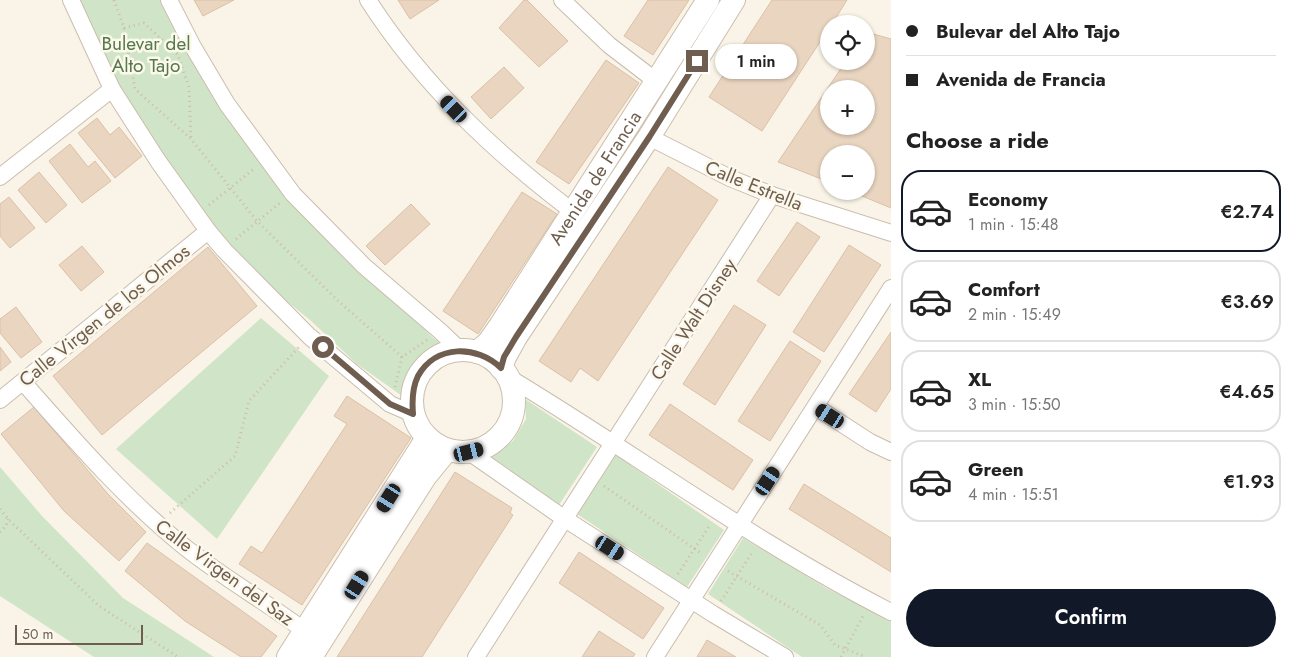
<!DOCTYPE html>
<html lang="en">
<head>
<meta charset="utf-8">
<style>
  :root { --surface:#fff; --page:#f6f6f6; --text:#222; --muted:#767676; --line:#e0e0e0; --accent:#111827 }
  body { margin:0; font-family:Jost,sans-serif; background:var(--page); color:var(--text); height:100vh; display:flex; flex-direction:column; font-size:19px; white-space:nowrap }
  * { box-sizing:border-box; margin:0 }
  p { font-size:16px; color:var(--muted) }
  .icon { flex:none; width:28px; height:28px; fill:none; stroke:currentColor; stroke-width:2; stroke-linecap:round; stroke-linejoin:round }
  .map { position:relative; flex:1; overflow:hidden }
  .details { display:flex; flex-direction:column; background:var(--surface); width:400px }
  .details>* { flex:none }
  .top-card { display:grid; align-content:center; height:110px; padding:0 15px; background:var(--surface) }
  .buttons { position:absolute; left:820px; top:15px; display:grid; gap:10px }
  .buttons a { display:grid; place-items:center; width:55px; height:55px; border-radius:50%; background:var(--surface); box-shadow:0 1px 4px #0004; font-size:25px }
  .scale { position:absolute; left:15px; bottom:12px; width:128px; box-sizing:border-box; padding-left:5px; border:2px solid #6f5e4f; border-top:0; font-size:14px; line-height:18px; white-space:nowrap; color:#6f5e4f; -webkit-text-stroke:4px #fcf8ec; paint-order:stroke }
  .end { position:absolute; width:22px; height:22px; margin:-11px; border:6px solid #6f5e4f; background:#fff; box-shadow:0 0 0 2px #fff }
  .from { border-radius:50% }
  .bubble { position:absolute; height:35px; border-radius:18px; background:var(--surface); box-shadow:0 1px 4px #0004; font-size:16px; font-weight:600; line-height:35px; text-align:center }
  .car { position:absolute; width:15px; height:30px; margin:-15px -8px; border-radius:6px; box-shadow:0 0 4px 1px #0007; background:linear-gradient(#222 24%,#8ab4d8 0 40%,#222 0 76%,#8ab4d8 0 86%,#222 0) }
  .top-card b { display:flex; align-items:center; gap:18px; height:48px; font-size:19px }
  .top-card b+b { border-top:1px solid var(--line) }
  .top-card i { width:12px; height:12px; background:var(--text) }
  ul { padding:0; list-style:none }
  li { display:flex; align-items:center; gap:15px; height:82px; margin:0 10px 8px; padding:0 5px; border:2px solid var(--line); border-radius:20px }
  li div { flex:1 }
  li b { display:block; font-size:19px }
  li em { font-style:normal; font-weight:600 }
  li.on { border-color:var(--accent) }
  li>.icon { width:45px; height:45px; stroke-width:1.5 }
  h2 { padding:0 15px; font-size:22px; line-height:60px }
  .primary-button { display:flex; gap:10px; margin-top:auto; padding:10px 15px }
  .primary-button a { flex:1; height:58px; border-radius:30px; background:var(--accent); color:#fff; font-size:20px; font-weight:600; line-height:58px; text-align:center }
  main { display:flex; flex:1; min-height:0 }
  .map>svg:first-child { display:block }
  .green { fill:#d0e5c7 }
  .building { fill:#e9d5c0; stroke:#dbc0a5; fill-rule:evenodd }
  .lines { fill:none; stroke-linecap:round; stroke-linejoin:round }
  .minor-casing { stroke:#c9bdae; stroke-width:18 }
  .secondary-casing { stroke:#ccbead; stroke-width:24 }
  .path { stroke:#cfbba5; stroke-width:3; stroke-dasharray:1 4; stroke-linecap:butt }
  .minor { stroke:#fff; stroke-width:16 }
  .secondary { stroke:#fff; stroke-width:22 }
  .route { stroke:#6f5e4f; stroke-width:6 }
  .labels { text-anchor:middle; stroke-width:5; stroke-linejoin:round; paint-order:stroke }
  .park-label { font-size:19px; fill:#54794b; stroke:#fcf8ec }
  .street-label { font-size:19px; fill:#6f5e4f; stroke:#fcf8ec }
</style>
</head>
<body>
<main>
<div class="map">
<svg width="891" height="657" viewBox="0 0 891 657">
  <rect width="100%" height="100%" fill="#f9f4e7"/>
  <g class="green">
    <polygon points="73,0 173,0 192,45 293,194 431,336 441,344 440,346 448,354 412,403 357,364 310,320 224,250 112,89"/>
    <polygon points="261,318 329,376 217,539 116,449"/>
    <polygon points="525,399 597,447 559,505 487,456 513,441 526,419"/>
    <polygon points="616,455 724,530 687,587 577,514"/>
    <polygon points="0,467 42,516 123,598 214,657 94,657 0,596"/>
    <polygon points="743,538 826,588 891,621 891,657 802,657 708,594"/>
  </g>
  <g class="building">
    <polygon points="194,0 234,0 203,16"/>
    <polygon points="398,0 439,0 410,19"/>
    <polygon points="524,0 527,0 568,41 539,67 499,28"/>
    <polygon points="648,0 689,0 653,55 624,36"/>
    <polygon points="772,0 847,0 832,24 829,24 829,28 762,131 709,97"/>
    <path d="M866,32L891,39V208L850,191H866V154H829V182L778,162L846,61H866ZM829,89H866V126H829Z"/>
    <polygon points="606,60 639,83 569,184 536,162"/>
    <polygon points="504,67 524,88 491,119 471,97"/>
    <polygon points="97,118 110,135 119,127 142,156 115,178 78,133"/>
    <polygon points="70,144 88,167 95,161 111,181 82,203 49,161"/>
    <polygon points="668,167 718,200 598,381 580,368 571,382 539,361"/>
    <polygon points="39,172 67,205 46,223 18,190"/>
    <polygon points="522,192 557,214 478,334 443,311"/>
    <polygon points="9,197 35,228 10,248 0,236 0,204"/>
    <polygon points="411,204 430,224 385,265 366,246"/>
    <polygon points="797,222 820,237 779,296 757,281"/>
    <polygon points="849,245 881,265 824,352 793,332"/>
    <polygon points="82,246 104,272 81,291 59,265"/>
    <polygon points="208,247 257,306 102,435 53,376"/>
    <polygon points="734,305 766,325 715,405 683,384"/>
    <polygon points="16,307 42,342 21,358 0,333 0,319"/>
    <polygon points="891,332 891,389 876,412 849,394"/>
    <polygon points="790,341 821,361 770,441 738,421"/>
    <polygon points="0,347 11,362 0,371"/>
    <polygon points="347,396 411,438 302,605 239,564 251,546 262,553 347,424 334,416"/>
    <polygon points="670,404 753,460 733,490 649,435"/>
    <polygon points="34,407 108,494 146,532 119,561 64,511 1,434"/>
    <polygon points="455,472 512,508 510,513 513,515 422,657 337,657"/>
    <polygon points="804,484 891,538 891,572 789,509"/>
    <polygon points="147,543 277,636 261,657 241,657 185,621 125,571"/>
    <polygon points="579,552 664,608 643,639 559,583"/>
    <polygon points="599,631 635,654 633,657 582,657"/>
    <polygon points="707,640 736,657 697,657"/>
  </g>
  <g class="lines">
    <defs>
      <g id="minor">
        <polyline points="71,0 112,89 158,161 208,231 224,250 309,336 390,404 413,414"/>
        <polyline points="169,0 192,45 227,104 293,194 364,266 440,331 460,350"/>
        <path d="M368,0C422,84 493,151 572,211"/>
        <polyline points="562,0 609,45 656,81"/>
        <polyline points="649,137 730,178 772,195 891,233"/>
        <polyline points="0,177 112,89"/>
        <path d="M508,377C636,454 757,544 891,612"/>
        <path d="M23,382C74,440 125,499 186,548C224,578 266,602 305,631"/>
        <polyline points="0,400 208,231"/>
        <polyline points="816,407 870,442 891,452"/>
        <polyline points="469,452 565,519 713,614 785,657"/>
        <polyline points="476,657 772,195"/>
        <polyline points="655,657 891,288"/>
      </g>
      <g id="secondary">
        <circle cx="463" cy="401" r="51"/>
        <path id="s1" d="M477,352L488,343L500,326L708,0"/>
        <polyline points="501,368 505,357 516,337 649,137 734,0"/>
        <polyline points="288,657 427,438"/>
        <polyline points="311,657 425,477 447,450"/>
      </g>
    </defs>
    <use href="#minor" class="minor-casing"/>
    <use href="#secondary" class="secondary-casing"/>
    <g class="path">
      <polyline points="114,0 124,28 135,89 191,139 257,221 336,299 402,357"/>
      <polyline points="124,28 144,23 178,55 189,87 191,139"/>
      <polyline points="209,205 255,168"/>
      <polyline points="236,239 281,202"/>
      <polyline points="395,387 402,357 427,340"/>
      <polyline points="604,486 702,554"/>
      <polyline points="0,509 8,519 99,606 178,657"/>
      <polyline points="170,513 235,456 249,401 299,347"/>
      <polyline points="0,532 6,526 8,519"/>
      <polyline points="728,571 820,625 835,645 866,657"/>
      <polyline points="678,574 710,525"/>
      <polyline points="721,601 753,551"/>
      <polyline points="841,657 863,616"/>
    </g>
    <use href="#minor" class="minor"/>
    <use href="#secondary" class="secondary"/>
  </g>
  <g class="lines">
    <path class="route" d="M323,347L390,404L413,414C412,402 412,388 418,376C436,344 477,345 501,368L504,357L516,337L650,136L697,61"/>
  </g>
  <g class="labels">
    <g class="park-label">
      <text x="146" y="50">Bulevar del<tspan x="146" dy="22">Alto Tajo</tspan></text>
    </g>
    <g class="street-label">
      <text dy="7" stroke="none"><textPath href="#s1" startOffset="211">Avenida de Francia</textPath></text>
      <text transform="translate(754 185) rotate(22)" y="7">Calle Estrella</text>
      <text transform="translate(104 315) rotate(-39)" y="7">Calle Virgen de los Olmos</text>
      <text transform="translate(693 319) rotate(-57)" y="7">Calle Walt Disney</text>
      <text transform="translate(225 572) rotate(36)" y="7">Calle Virgen del Saz</text>
    </g>
  </g>
</svg>
<div class="buttons">
<a><svg class="icon" aria-label="locate" viewBox="0 0 24 24"><circle cx="12" cy="12" r="6"/><path d="M12 2v4M12 18v4M2 12h4M18 12h4"/></svg></a>
<a>+</a>
<a>−</a>
</div>
<div class="scale">50 m</div>
<i class="end from" style="left:323px;top:347px"></i>
<i class="end" style="left:697px;top:61px"></i>
<div class="bubble" style="left:715px;top:44px;width:82px">1 min</div>
<i class="car" style="left:454px;top:109px;rotate:316deg"></i>
<i class="car" style="left:830px;top:416px;rotate:302deg"></i>
<i class="car" style="left:469px;top:452px;rotate:76deg"></i>
<i class="car" style="left:768px;top:481px;rotate:33deg"></i>
<i class="car" style="left:389px;top:498px;rotate:212deg"></i>
<i class="car" style="left:610px;top:548px;rotate:122deg"></i>
<i class="car" style="left:357px;top:585px;rotate:32deg"></i>
</div>
<section class="details">
<div class="top-card">
<b><i class="from"></i>Bulevar del Alto Tajo</b>
<b><i></i>Avenida de Francia</b>
</div>
<h2>Choose a ride</h2>
<ul>
<li class="on"><svg class="icon" aria-label="car" viewBox="0 0 24 24"><path d="M5 17H2v-5l4-1 3-4h7l3 4 3 1v5h-3M9 17h6M6 11h13"/><circle cx="7" cy="17" r="2"/><circle cx="17" cy="17" r="2"/></svg><div><b>Economy</b><p>1 min · 15:48</p></div><em>€2.74</em></li>
<li><svg class="icon" aria-label="car" viewBox="0 0 24 24"><path d="M5 17H2v-5l4-1 3-4h7l3 4 3 1v5h-3M9 17h6M6 11h13"/><circle cx="7" cy="17" r="2"/><circle cx="17" cy="17" r="2"/></svg><div><b>Comfort</b><p>2 min · 15:49</p></div><em>€3.69</em></li>
<li><svg class="icon" aria-label="car" viewBox="0 0 24 24"><path d="M5 17H2v-5l4-1 3-4h7l3 4 3 1v5h-3M9 17h6M6 11h13"/><circle cx="7" cy="17" r="2"/><circle cx="17" cy="17" r="2"/></svg><div><b>XL</b><p>3 min · 15:50</p></div><em>€4.65</em></li>
<li><svg class="icon" aria-label="car" viewBox="0 0 24 24"><path d="M5 17H2v-5l4-1 3-4h7l3 4 3 1v5h-3M9 17h6M6 11h13"/><circle cx="7" cy="17" r="2"/><circle cx="17" cy="17" r="2"/></svg><div><b>Green</b><p>4 min · 15:51</p></div><em>€1.93</em></li>
</ul>
<div class="primary-button"><a>Confirm</a></div>
</section>
</main>
</body>
</html>
